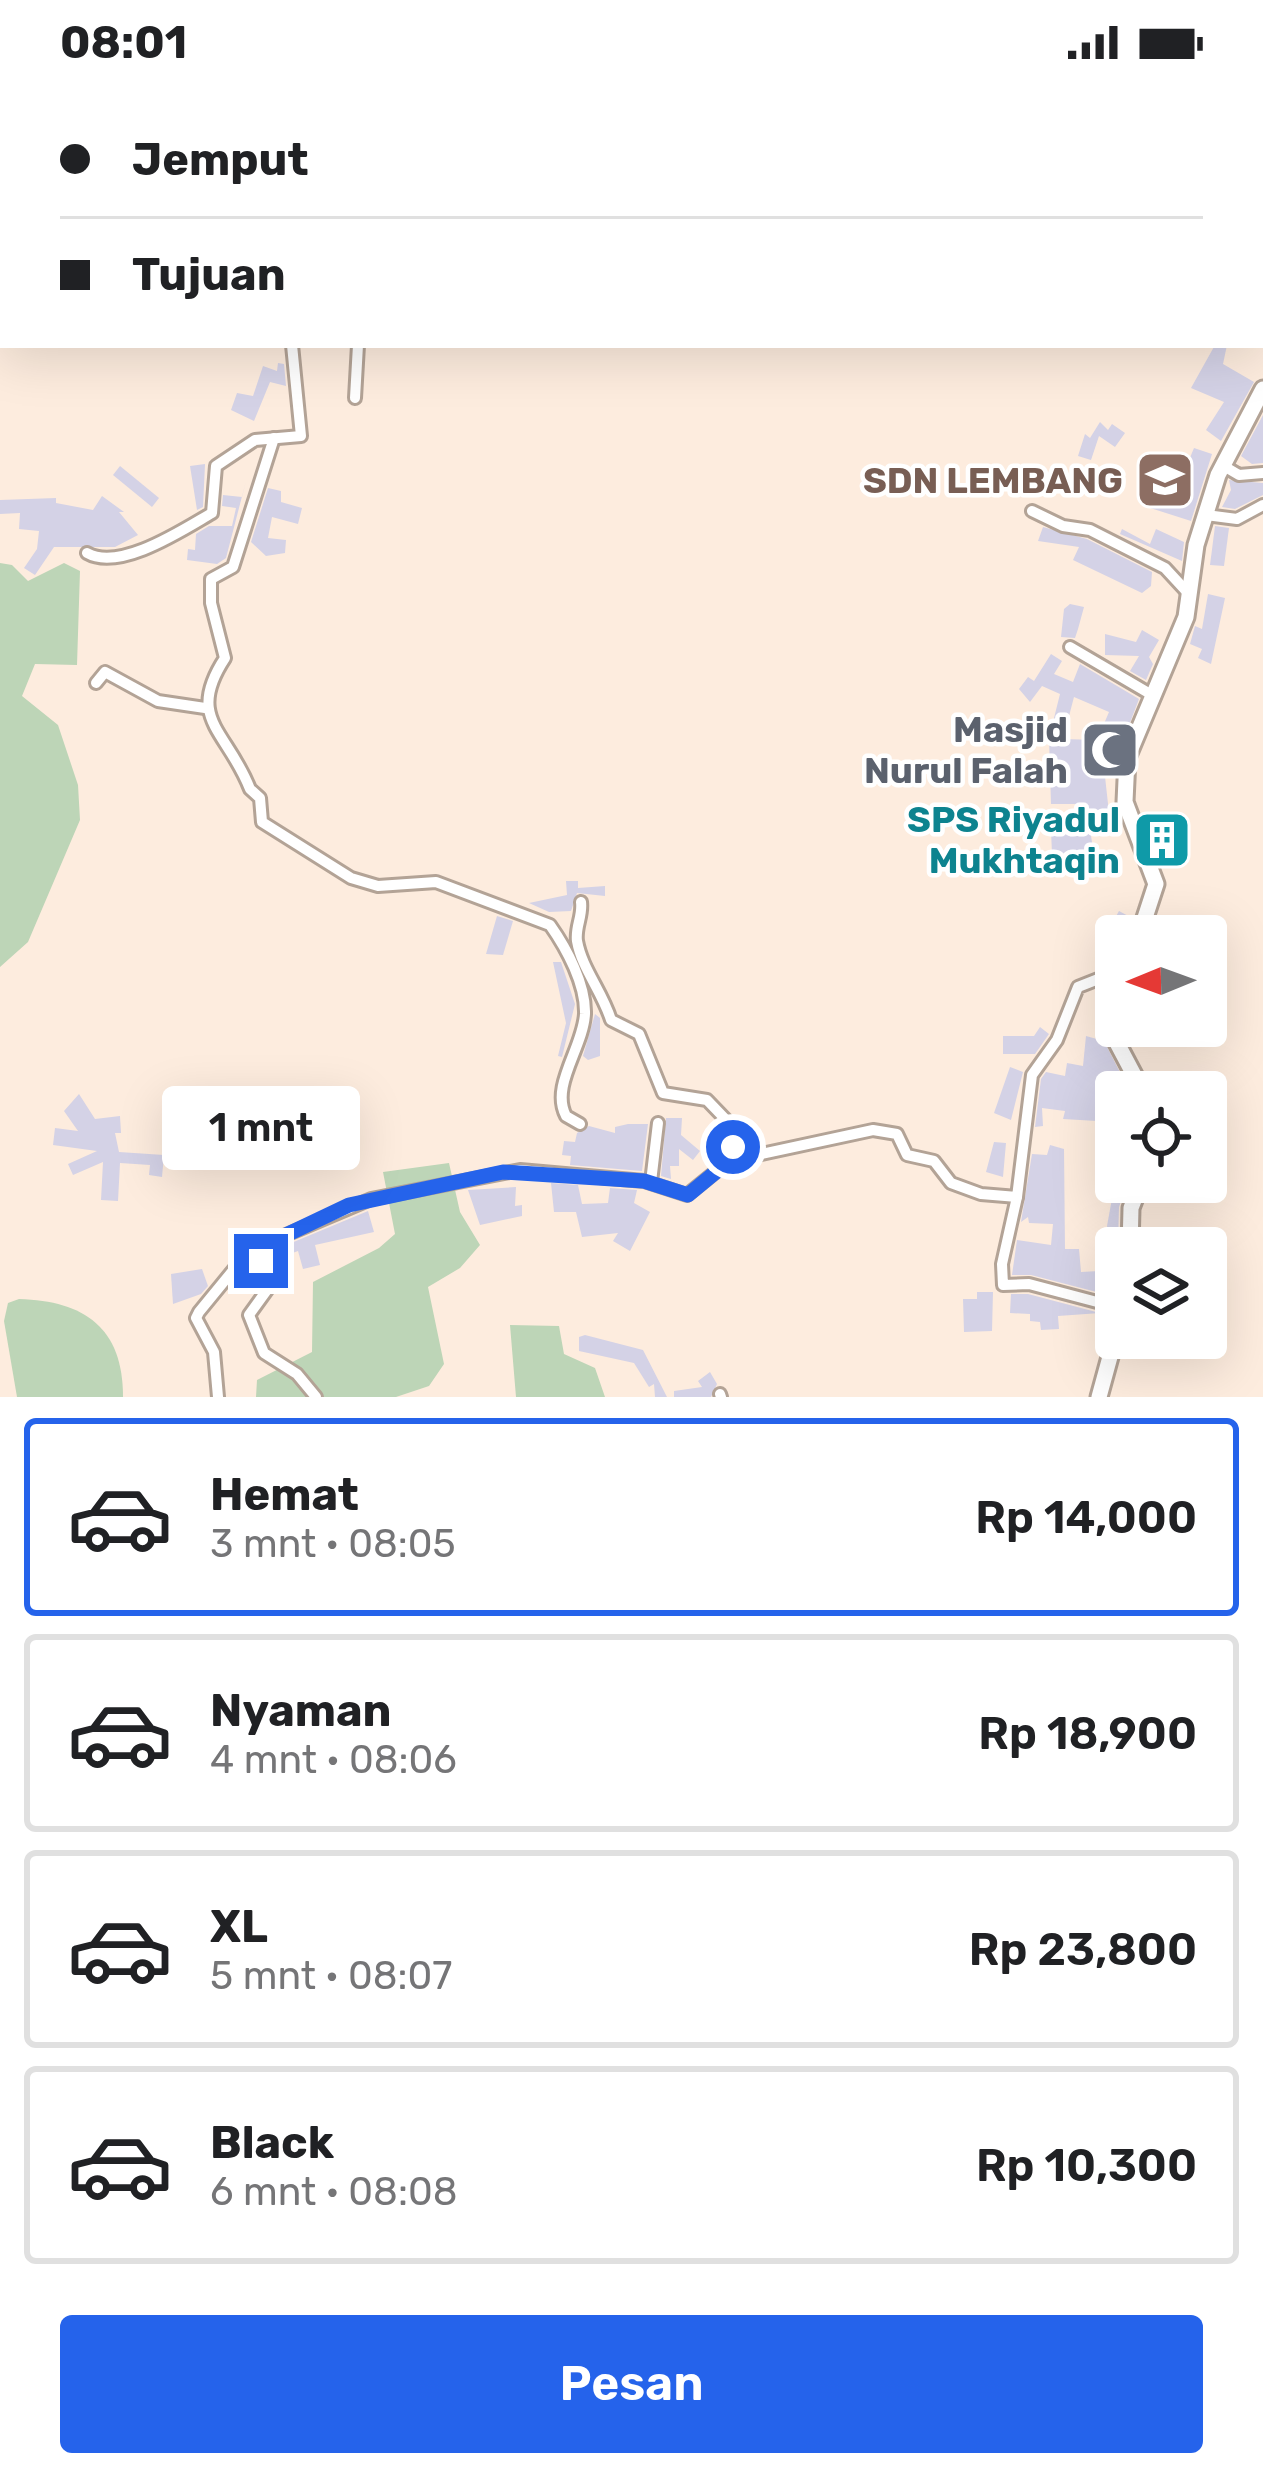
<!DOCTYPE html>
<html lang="id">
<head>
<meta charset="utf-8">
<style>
  :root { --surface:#fff; --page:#f6f6f6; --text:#202124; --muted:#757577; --line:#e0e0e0; --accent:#2563eb }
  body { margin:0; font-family:Rubik,sans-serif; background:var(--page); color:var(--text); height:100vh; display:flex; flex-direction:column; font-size:45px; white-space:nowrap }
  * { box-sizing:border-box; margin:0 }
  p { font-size:39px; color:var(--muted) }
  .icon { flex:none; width:66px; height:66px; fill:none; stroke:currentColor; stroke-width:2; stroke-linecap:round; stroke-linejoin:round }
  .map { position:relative; height:1313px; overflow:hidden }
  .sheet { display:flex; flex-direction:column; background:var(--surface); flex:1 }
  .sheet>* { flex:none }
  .top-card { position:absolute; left:0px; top:0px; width:1263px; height:264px; box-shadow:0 12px 48px #0002; display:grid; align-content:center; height:264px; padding:0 60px; background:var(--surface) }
  .needle { width:78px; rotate:269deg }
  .buttons { position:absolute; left:1095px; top:831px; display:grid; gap:24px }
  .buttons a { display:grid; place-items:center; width:132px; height:132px; border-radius:12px; background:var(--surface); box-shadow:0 12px 48px #0002; font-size:60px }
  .end { position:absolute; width:54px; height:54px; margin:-27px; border:15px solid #2563eb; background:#fff; box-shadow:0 0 0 6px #fff }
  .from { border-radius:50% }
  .bubble { position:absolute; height:84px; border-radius:12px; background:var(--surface); box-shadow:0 12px 48px #0002; font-size:39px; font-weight:600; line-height:84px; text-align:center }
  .top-card b { display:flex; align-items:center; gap:42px; height:114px; font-size:45px }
  .top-card b+b { border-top:3px solid var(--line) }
  .top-card i { width:30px; height:30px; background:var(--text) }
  ul { padding:21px 0 0; list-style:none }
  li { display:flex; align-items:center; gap:36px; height:198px; margin:0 24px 18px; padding:0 36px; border:6px solid var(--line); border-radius:12px }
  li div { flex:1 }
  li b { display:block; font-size:45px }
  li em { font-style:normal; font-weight:600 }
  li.on { border-color:var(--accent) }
  li>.icon { width:108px; height:108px; stroke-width:1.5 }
  .cta { display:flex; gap:24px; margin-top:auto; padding:24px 60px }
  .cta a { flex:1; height:138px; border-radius:12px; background:var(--accent); color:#fff; font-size:48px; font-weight:600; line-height:138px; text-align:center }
  .status { display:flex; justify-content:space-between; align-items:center; height:84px; padding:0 60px; background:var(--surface); direction:ltr }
  .status svg { height:33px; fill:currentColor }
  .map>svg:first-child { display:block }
  .green { fill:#bdd5b7 }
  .building { fill:#d4d2e6; fill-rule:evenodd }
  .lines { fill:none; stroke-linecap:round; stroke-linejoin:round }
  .street-casing { stroke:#b3a396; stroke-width:16 }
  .secondary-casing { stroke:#b3a396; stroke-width:21 }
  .street { stroke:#fff; stroke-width:10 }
  .secondary { stroke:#fff; stroke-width:15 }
  .route { stroke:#2563eb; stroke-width:15 }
  .labels { text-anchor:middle; stroke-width:9; stroke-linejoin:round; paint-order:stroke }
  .education-label { font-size:36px; font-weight:bold; fill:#785e54; stroke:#fff; text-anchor:end }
  .worship-label { font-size:36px; font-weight:bold; fill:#5b616d; stroke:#fff; text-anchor:end }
  .culture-label { font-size:36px; font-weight:bold; fill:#0d838f; stroke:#fff; text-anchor:end }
</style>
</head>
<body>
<div class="status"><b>08:01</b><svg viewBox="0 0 49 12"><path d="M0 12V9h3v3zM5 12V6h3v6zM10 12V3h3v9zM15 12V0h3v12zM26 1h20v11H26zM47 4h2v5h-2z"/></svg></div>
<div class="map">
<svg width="1263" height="1313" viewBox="0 0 1263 1313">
  <rect width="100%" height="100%" fill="#fdecde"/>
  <g class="green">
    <polygon points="0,479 12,481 28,497 64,479 80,487 77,581 35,580 22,612 58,641 78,701 80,736 28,858 0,883"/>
    <polygon points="449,1079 460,1128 480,1161 460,1184 428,1203 444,1280 429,1302 396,1313 256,1313 257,1296 312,1268 313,1198 379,1164 395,1150 383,1088"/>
    <path d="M19,1215C85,1217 123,1244 123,1313H17L4,1237L8,1219Z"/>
    <polygon points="510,1241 559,1242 564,1270 595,1284 605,1313 516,1313"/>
  </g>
  <g class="building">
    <polygon points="1215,261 1227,261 1223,280 1254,298 1221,357 1206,346 1224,318 1191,304"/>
    <polygon points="278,279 284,280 286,302 270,298 254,337 231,326 237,309 253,312 263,282 277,287"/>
    <polygon points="1263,331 1263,379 1252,380 1241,372"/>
    <polygon points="1100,338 1108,346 1112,340 1125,349 1115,363 1099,352 1091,376 1078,372 1085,350 1090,354"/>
    <polygon points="1194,364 1212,370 1191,437 1144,422 1156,381 1146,377 1149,368 1164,373 1161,382 1184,388"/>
    <polygon points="205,380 203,423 197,426 190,382"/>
    <polygon points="120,382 159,414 152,423 113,391"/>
    <polygon points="1229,396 1263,399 1263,411 1235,425 1222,423 1231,406"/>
    <polygon points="246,397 226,474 217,480 187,476 188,465 195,466 196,450 209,442 232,442 236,424 222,422 223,411 242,413"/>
    <polygon points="268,404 281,407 281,418 302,424 298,440 272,433 268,454 286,456 285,469 266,472 251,458"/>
    <polygon points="102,412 124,428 119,428 138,451 115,463 54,463 35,491 24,484 37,465 39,447 19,445 20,429 0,430 0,416 56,414 56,419 93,426"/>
    <polygon points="1215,442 1229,444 1224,482 1210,481"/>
    <polygon points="1043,443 1087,455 1152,488 1151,502 1142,509 1073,476 1079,463 1038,457"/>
    <polygon points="1122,445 1150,460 1156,445 1184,458 1182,477 1120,450"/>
    <polygon points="1208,510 1225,514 1211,580 1198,574 1202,565 1190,560 1195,542 1202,545"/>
    <polygon points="1070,520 1084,523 1078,545 1075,554 1061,553 1064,525"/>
    <polygon points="1142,546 1159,556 1149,573 1153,580 1146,596 1130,587 1139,572 1105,571 1105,550 1136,558"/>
    <path d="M1051,570L1062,577L1054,590L1073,598L1080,580L1139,615L1115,678L1103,674L1109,729L1090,733L1087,720H1051L1049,654L1060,610L1042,602L1030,618L1019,605L1028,593L1034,597ZM1074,613L1109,628L1097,656L1063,655Z"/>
    <polygon points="1063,745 1063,751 1090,746 1094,770 1052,770 1051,746"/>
    <polygon points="566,797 578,797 578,804 605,802 605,812 577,809 571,827 549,828 529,819 567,811"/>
    <polygon points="1119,827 1132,834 1127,852 1116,852 1116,876 1102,883 1110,867 1100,861"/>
    <polygon points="497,832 513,837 503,871 486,870"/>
    <polygon points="553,878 561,878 575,920 562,973 558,972 566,939"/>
    <polygon points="595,930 600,934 600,972 588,976 583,972"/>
    <polygon points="1040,943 1049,950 1035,970 1003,970 1003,952 1034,952"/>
    <polygon points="1086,952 1104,957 1129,1006 1116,1008 1114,1038 1063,1035 1065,1027 1042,1024 1043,1042 1035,1043 1041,995 1046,988 1065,992 1067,979 1083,982"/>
    <polygon points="1010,983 1023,988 1011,1036 994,1029"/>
    <polygon points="79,1010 95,1035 120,1032 121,1049 115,1049 119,1068 164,1071 162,1093 149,1091 150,1081 120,1079 118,1117 101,1116 103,1078 73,1091 68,1080 97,1067 53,1061 55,1044 78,1047 64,1027"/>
    <polygon points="666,1034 682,1034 681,1051 700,1067 693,1076 679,1065 679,1082 670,1082 671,1095 661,1092"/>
    <polygon points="628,1040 648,1040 642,1087 570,1081 571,1072 562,1071 564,1057 575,1058 577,1049 589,1042 615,1049 615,1043"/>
    <polygon points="223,1044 252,1054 240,1077 213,1067"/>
    <polygon points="994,1058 1006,1059 1003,1093 986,1088"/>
    <polygon points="1050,1061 1064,1065 1065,1165 1079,1165 1081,1188 1099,1187 1100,1168 1116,1169 1116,1213 1031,1191 1012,1191 1017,1156 1051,1161 1053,1140 1029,1139 1028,1133 1021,1138 1032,1070 1047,1071"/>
    <polygon points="1115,1098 1128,1098 1119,1123 1118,1157 1110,1156 1107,1142"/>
    <polygon points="551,1099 578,1101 582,1120 608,1119 610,1104 637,1106 634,1119 650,1128 630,1167 613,1157 618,1149 582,1153 576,1128 554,1128"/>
    <polygon points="516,1103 515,1122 522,1121 522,1132 480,1141 468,1106"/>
    <polygon points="368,1127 374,1148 315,1161 320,1181 303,1185 298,1167 287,1171 284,1162"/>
    <polygon points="202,1185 208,1202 201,1210 173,1220 171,1190"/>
    <polygon points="977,1208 993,1208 992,1247 964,1248 963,1215 977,1215"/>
    <polygon points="1011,1210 1028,1210 1100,1229 1058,1232 1059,1245 1041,1246 1040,1238 1030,1237 1030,1230 1010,1229"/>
    <polygon points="585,1251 643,1266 667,1313 655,1313 654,1300 649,1303 634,1279 579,1267 579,1253"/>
    <polygon points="710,1288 717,1300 711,1313 674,1313 674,1307 702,1303 698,1297"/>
  </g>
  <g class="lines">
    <defs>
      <g id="street">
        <polyline points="170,0 170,3"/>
        <polyline points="1101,0 1111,3"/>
        <polyline points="464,3 466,0"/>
        <polyline points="1139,3 1237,0"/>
        <polyline points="355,314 358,261"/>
        <path d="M274,354L233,483L211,495V519L225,574C185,635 227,646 250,705L260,714L262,738L351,794L378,802L436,798L550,841C567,865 586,901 585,930C583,964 550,1002 566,1032L580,1040"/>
        <polyline points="1222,381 1239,391 1263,389"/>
        <polyline points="1032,427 1063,442 1090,446 1165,484 1189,510"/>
        <polyline points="1206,431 1237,435 1263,421"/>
        <path d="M87,469C120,488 184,445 212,429L216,382L255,356L301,352L292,261"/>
        <polyline points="1070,563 1152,611"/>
        <polyline points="96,599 105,588 158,617 205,624"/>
        <path d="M581,818C583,832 575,843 577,857C582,885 602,907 611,936L639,950L663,1009L707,1016L731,1041L729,1077"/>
        <polyline points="651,1098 658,1039"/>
        <polyline points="1017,1113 1002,1180 1003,1201 1029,1200 1116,1223"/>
        <polyline points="266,1160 260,1181 267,1206 249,1231 264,1269 297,1290 316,1313"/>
        <polyline points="720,1310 721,1313"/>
        <polyline points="218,1313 214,1268 196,1234 199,1228 235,1184 267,1159 371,1115 520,1086 644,1097 687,1111 729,1077 873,1046 897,1050 907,1071 934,1077 951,1099 981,1110 1017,1113 1032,991 1057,956 1078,903 1116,888"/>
      </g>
      <g id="secondary">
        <polyline points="1139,852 1156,800 1125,718 1127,674 1186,533 1196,461 1218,391 1263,305"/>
        <polyline points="1116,894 1116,957 1143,1008"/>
        <polyline points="1130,1164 1131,1124 1141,1098"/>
        <polyline points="1099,1313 1116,1251"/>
      </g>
    </defs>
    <use href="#street" class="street-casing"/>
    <use href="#secondary" class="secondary-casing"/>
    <use href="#street" class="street"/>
    <use href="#secondary" class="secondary"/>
  </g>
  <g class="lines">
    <polyline class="route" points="261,1177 267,1160 349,1121 503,1088 644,1097 688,1111 729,1077 733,1063"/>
  </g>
  <defs>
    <symbol id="school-square" viewBox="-11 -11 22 22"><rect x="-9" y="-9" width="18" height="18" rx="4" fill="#8d6e63" stroke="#fff"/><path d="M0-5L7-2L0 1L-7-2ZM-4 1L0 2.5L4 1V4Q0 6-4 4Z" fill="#fff"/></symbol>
    <symbol id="mosque-square" viewBox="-11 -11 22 22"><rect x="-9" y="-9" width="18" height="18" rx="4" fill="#6b7280" stroke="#fff"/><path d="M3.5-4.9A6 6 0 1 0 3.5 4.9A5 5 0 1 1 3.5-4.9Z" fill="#fff"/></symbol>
    <symbol id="building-square" viewBox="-11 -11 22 22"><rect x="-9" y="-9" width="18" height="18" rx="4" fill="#0f9aa8" stroke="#fff"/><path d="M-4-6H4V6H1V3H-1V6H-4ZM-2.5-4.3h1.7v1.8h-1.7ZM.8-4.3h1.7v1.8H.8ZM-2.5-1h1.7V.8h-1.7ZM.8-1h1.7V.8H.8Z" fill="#fff"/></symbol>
  </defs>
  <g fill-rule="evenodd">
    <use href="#school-square" x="1132" y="363" width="66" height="66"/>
    <use href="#mosque-square" x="1077" y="633" width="66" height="66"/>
    <use href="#building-square" x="1129" y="723" width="66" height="66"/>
  </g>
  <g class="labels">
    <g class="education-label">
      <text x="1123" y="409">SDN LEMBANG</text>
    </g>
    <g class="worship-label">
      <text x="1068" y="658">Masjid<tspan x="1068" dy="41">Nurul Falah</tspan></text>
    </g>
    <g class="culture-label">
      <text x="1120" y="748">SPS Riyadul<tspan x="1120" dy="41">Mukhtaqin</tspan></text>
    </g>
  </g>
</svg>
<div class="buttons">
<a><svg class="needle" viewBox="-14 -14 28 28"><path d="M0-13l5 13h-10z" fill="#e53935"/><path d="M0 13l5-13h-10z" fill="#757577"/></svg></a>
<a><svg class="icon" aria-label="locate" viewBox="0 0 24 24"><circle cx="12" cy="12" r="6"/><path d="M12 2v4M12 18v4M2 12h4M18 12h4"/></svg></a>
<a><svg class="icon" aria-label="layers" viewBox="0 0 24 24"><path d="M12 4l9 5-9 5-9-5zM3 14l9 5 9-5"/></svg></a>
</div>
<i class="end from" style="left:733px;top:1063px"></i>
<i class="end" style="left:261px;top:1177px"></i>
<div class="bubble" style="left:162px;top:1002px;width:198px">1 mnt</div>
<div class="top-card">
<b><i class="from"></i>Jemput</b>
<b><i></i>Tujuan</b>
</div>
</div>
<section class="sheet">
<ul>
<li class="on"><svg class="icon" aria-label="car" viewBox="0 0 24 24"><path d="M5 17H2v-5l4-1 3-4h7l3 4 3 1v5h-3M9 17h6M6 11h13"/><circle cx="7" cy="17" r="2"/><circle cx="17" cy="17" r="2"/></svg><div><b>Hemat</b><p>3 mnt · 08:05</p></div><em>Rp 14,000</em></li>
<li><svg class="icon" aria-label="car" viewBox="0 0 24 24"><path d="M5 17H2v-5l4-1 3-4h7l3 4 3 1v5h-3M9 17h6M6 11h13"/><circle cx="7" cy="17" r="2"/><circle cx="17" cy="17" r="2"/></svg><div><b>Nyaman</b><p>4 mnt · 08:06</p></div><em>Rp 18,900</em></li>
<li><svg class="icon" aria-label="car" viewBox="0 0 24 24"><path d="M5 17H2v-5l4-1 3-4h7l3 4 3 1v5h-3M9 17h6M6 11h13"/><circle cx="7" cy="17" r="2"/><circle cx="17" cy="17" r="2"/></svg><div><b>XL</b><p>5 mnt · 08:07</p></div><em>Rp 23,800</em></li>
<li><svg class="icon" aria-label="car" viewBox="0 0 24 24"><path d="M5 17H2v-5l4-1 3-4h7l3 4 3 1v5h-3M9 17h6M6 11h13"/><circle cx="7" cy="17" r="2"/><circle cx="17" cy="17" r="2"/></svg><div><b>Black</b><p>6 mnt · 08:08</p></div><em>Rp 10,300</em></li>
</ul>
<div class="cta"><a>Pesan</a></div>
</section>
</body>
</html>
